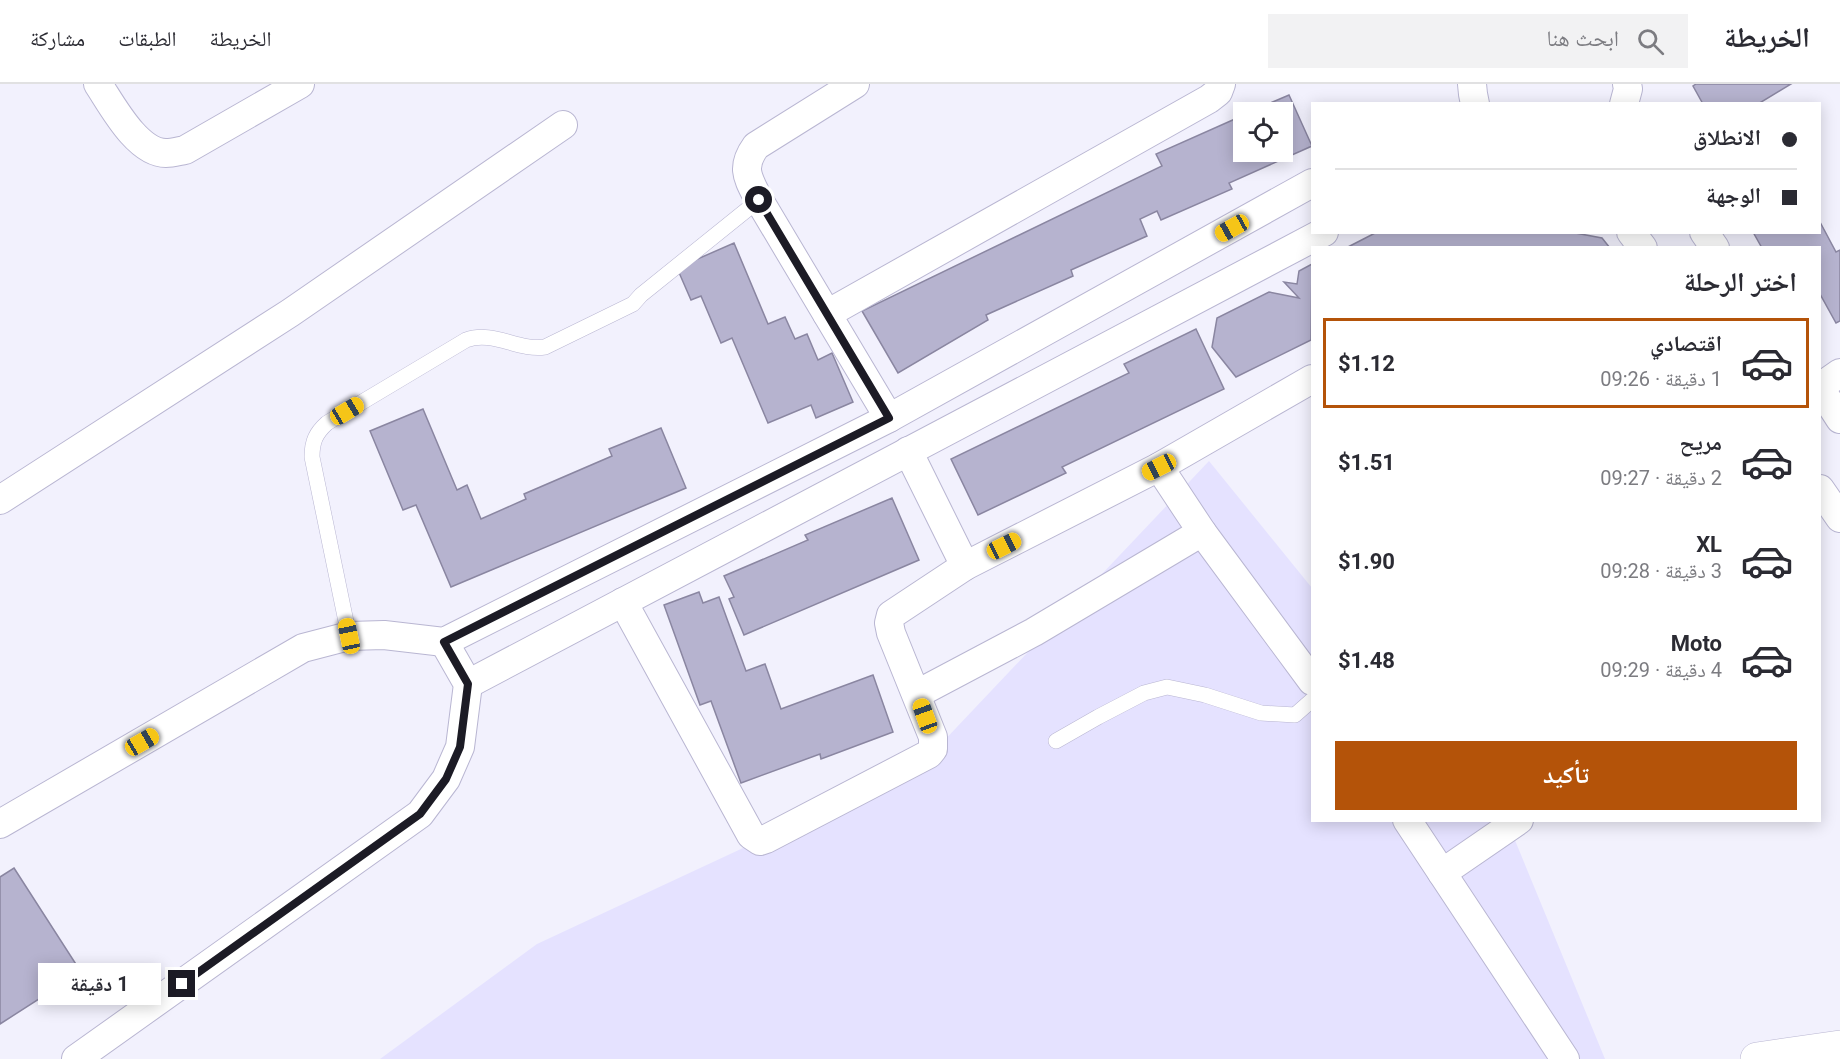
<!DOCTYPE html>
<html lang="ar">
<head>
<meta charset="utf-8">
<style>
  :root { --surface:#fff; --page:#f2f2f3; --text:#2b2b33; --muted:#7c7c81; --line:#e1e1e2; --accent:#b45309 }
  body { margin:0; font-family:Roboto,"Noto Naskh Arabic",sans-serif; background:var(--page); color:var(--text); direction:rtl; height:100vh; display:flex; flex-direction:column; font-size:22px; white-space:nowrap }
  * { box-sizing:border-box; margin:0 }
  p { font-size:20px; color:var(--muted) }
  .icon { flex:none; width:33px; height:33px; fill:none; stroke:currentColor; stroke-width:2; stroke-linecap:round; stroke-linejoin:round }
  .map { position:relative; flex:1; overflow:hidden; direction:ltr }
  .side { position:absolute; left:1311px; top:162px; width:510px; height:576px; display:flex; flex-direction:column; background:var(--surface); border-radius:0px; box-shadow:0 3px 15px #0003; direction:rtl }
  .side>* { flex:none }
  .banner { position:absolute; left:1311px; top:18px; width:510px; height:132px; border-radius:0px; box-shadow:0 3px 15px #0003; direction:rtl; display:grid; align-content:center; height:132px; padding:0 24px; background:var(--surface) }
  .tools { position:absolute; left:1233px; top:18px; display:grid; gap:12px }
  .tools a { display:grid; place-items:center; width:60px; height:60px; border-radius:0px; background:var(--surface); box-shadow:0 3px 15px #0003; font-size:30px }
  .end { position:absolute; width:27px; height:27px; margin:-14px; border:8px solid #1c1b25; background:#fff; box-shadow:0 0 0 3px #fff }
  .from { border-radius:50% }
  .bubble { position:absolute; height:42px; border-radius:0px; background:var(--surface); box-shadow:0 3px 15px #0003; font-size:20px; font-weight:700; line-height:42px; text-align:center; direction:rtl }
  .car { position:absolute; width:18px; height:36px; margin:-18px -9px; border-radius:8px; box-shadow:0 0 4px 2px #0007; background:linear-gradient(#f5c518 24%,#345 0 40%,#f5c518 0 76%,#345 0 86%,#f5c518 0) }
  .banner b { display:flex; align-items:center; gap:21px; height:57px; font-size:22px }
  .banner b+b { border-top:2px solid var(--line) }
  .banner i { width:15px; height:15px; background:var(--text) }
  ul { padding:0; list-style:none }
  li { display:flex; align-items:center; gap:18px; height:90px; margin:0 12px 9px; padding:0 12px; border:3px solid transparent; border-radius:0px }
  li div { flex:1 }
  li b { display:block; font-size:22px }
  li em { font-style:normal; font-weight:700 }
  li.current { border-color:var(--accent) }
  li>.icon { width:54px; height:54px; stroke-width:1.5 }
  h2 { padding:0 24px; font-size:27px; line-height:72px }
  .primary-button { display:flex; gap:12px; margin-top:auto; padding:12px 24px }
  .primary-button a { flex:1; height:69px; border-radius:0px; background:var(--accent); color:#fff; font-size:24px; font-weight:700; line-height:69px; text-align:center }
  header { display:flex; align-items:center; gap:36px; box-sizing:border-box; height:84px; padding:0 30px; background:var(--surface); border-bottom:2px solid var(--line) }
  header strong { font-size:28px }
  nav { display:flex; gap:33px; margin-inline-start:auto; font-size:21px }
  .search { width:420px; height:54px; background:var(--page); display:flex; align-items:center; gap:15px; box-sizing:border-box; padding:0 21px; border-radius:0px; color:var(--muted); font-size:22px }
  .map>svg:first-child { display:block }
  .built { fill:#e5e2ff }
  .building { fill:#b6b3cf; stroke:#8a86a1; stroke-width:1.5 }
  .lines { fill:none; stroke-linecap:round; stroke-linejoin:round }
  .lane-casing { stroke:#b9b6d2; stroke-width:16 }
  .street-casing { stroke:#b9b6d2; stroke-width:30 }
  .secondary-casing { stroke:#b9b6d2; stroke-width:34 }
  .lane { stroke:#fff; stroke-width:15 }
  .street { stroke:#fff; stroke-width:28 }
  .secondary { stroke:#fff; stroke-width:33 }
  .route { stroke:#1c1b25; stroke-width:8 }
</style>
</head>
<body>
<header>
<strong>الخريطة</strong>
<div class="search"><svg class="icon" aria-label="search" viewBox="0 0 24 24"><circle cx="10" cy="10" r="6"/><path d="M15 15l6 6"/></svg>ابحث هنا</div>
<nav><a>الخريطة</a><a>الطبقات</a><a>مشاركة</a></nav>
</header>
<div class="map">
<svg width="1840" height="975" viewBox="0 0 1840 975">
  <rect width="100%" height="100%" fill="#f2f1fd"/>
  <polygon class="built" points="1209,377 1312,504 1312,736 1502,737 1512,749 1605,975 380,975 537,860 921,681"/>
  <g class="building">
    <polygon points="1696,0 1791,0 1758,20 1703,20 1693,2"/>
    <polygon points="1289,11 1312,62 1229,99 1232,105 1161,136 1157,127 1140,135 1147,152 1071,186 1073,192 986,231 988,236 898,289 862,227 1162,82 1156,70 1244,31 1244,68 1282,68 1282,28 1249,28"/>
    <polygon points="1820,138 1836,168 1840,166 1840,237 1836,239 1820,210 1820,164 1762,164 1753,148 1820,148"/>
    <polygon points="1377,148 1570,148 1602,154 1610,164 1346,164"/>
    <polygon points="734,159 768,240 785,233 795,255 807,250 818,276 832,269 853,318 816,334 811,321 768,339 732,254 721,259 701,212 691,216 677,184"/>
    <polygon points="1312,180 1311,256 1236,293 1212,263 1217,234 1269,208 1299,214 1284,198 1297,200 1299,187"/>
    <polygon points="1196,245 1224,305 1062,383 1066,389 978,431 951,375 1129,289 1124,280"/>
    <polygon points="423,325 457,406 467,401 481,435 526,415 524,410 612,372 609,365 661,344 686,404 451,503 416,421 403,426 370,347"/>
    <polygon points="892,414 919,476 744,551 729,515 734,513 724,492 808,456 805,451"/>
    <polygon points="699,508 703,519 719,513 746,587 765,580 781,625 873,591 893,648 821,675 820,670 741,699 711,617 700,621 664,521"/>
    <polygon points="14,784 81,888 0,940 0,793"/>
  </g>
  <g class="lines">
    <defs>
      <g id="lane">
        <path d="M349,552L312,373C312,357 316,349 327,339L466,256C493,246 518,267 545,263L633,220L641,211L759,116"/>
        <polyline points="1056,657 1098,633 1144,609 1167,603 1205,611 1261,629 1295,631 1312,616"/>
      </g>
      <g id="street">
        <path d="M98,0C112,21 137,69 166,69C172,69 179,67 185,66L300,0"/>
        <path d="M855,0L756,62C740,84 748,94 759,116L889,334"/>
        <polyline points="1472,0 1473,10 1475,20"/>
        <polyline points="1624,20 1628,5 1627,0"/>
        <polyline points="1631,148 1643,164"/>
        <polyline points="1704,148 1715,164"/>
        <polyline points="827,230 1209,15 1218,8 1221,0"/>
        <polyline points="1820,303 1840,289"/>
        <polyline points="1820,304 1840,335"/>
        <polyline points="908,367 965,482"/>
        <polyline points="1159,383 1202,448 1312,597"/>
        <polyline points="1820,405 1840,434"/>
        <polyline points="0,416 290,229 563,41"/>
        <polyline points="623,518 751,751 760,757 766,755 929,670 933,665 933,653 891,549 889,539 891,531 965,482 1159,383 1312,295"/>
        <polyline points="468,600 1324,148"/>
        <polyline points="917,610 1034,548 1202,448"/>
        <polyline points="1407,736 1565,975"/>
        <polyline points="0,740 303,564 349,552 384,551 444,558 889,334 1312,99"/>
        <polyline points="1442,789 1519,736"/>
        <polyline points="76,975 420,730 446,695 460,663 468,600 444,558"/>
      </g>
      <polyline id="secondary" points="1757,975 1840,963"/>
    </defs>
    <use href="#lane" class="lane-casing"/>
    <use href="#street" class="street-casing"/>
    <use href="#secondary" class="secondary-casing"/>
    <use href="#lane" class="lane"/>
    <use href="#street" class="street"/>
    <use href="#secondary" class="secondary"/>
  </g>
  <g class="lines">
    <polyline class="route" points="182,900 420,730 446,695 460,663 468,600 444,558 889,334 759,116"/>
  </g>
</svg>
<div class="tools">
<a><svg class="icon" aria-label="locate" viewBox="0 0 24 24"><circle cx="12" cy="12" r="6"/><path d="M12 2v4M12 18v4M2 12h4M18 12h4"/></svg></a>
</div>
<i class="end from" style="left:759px;top:116px"></i>
<i class="end" style="left:182px;top:900px"></i>
<div class="bubble" style="left:38px;top:879px;width:123px">1 دقيقة</div>
<i class="car" style="left:1232px;top:144px;rotate:241deg"></i>
<i class="car" style="left:347px;top:327px;rotate:59deg"></i>
<i class="car" style="left:1159px;top:383px;rotate:243deg"></i>
<i class="car" style="left:1004px;top:462px;rotate:63deg"></i>
<i class="car" style="left:349px;top:552px;rotate:348deg"></i>
<i class="car" style="left:925px;top:632px;rotate:340deg"></i>
<i class="car" style="left:142px;top:658px;rotate:60deg"></i>
<div class="banner">
<b><i class="from"></i>الانطلاق</b>
<b><i></i>الوجهة</b>
</div>
<section class="side">
<h2>اختر الرحلة</h2>
<ul>
<li class="current"><svg class="icon" aria-label="car" viewBox="0 0 24 24"><path d="M5 17H2v-5l4-1 3-4h7l3 4 3 1v5h-3M9 17h6M6 11h13"/><circle cx="7" cy="17" r="2"/><circle cx="17" cy="17" r="2"/></svg><div><b>اقتصادي</b><p>1 دقيقة · 09:26</p></div><em>$1.12</em></li>
<li><svg class="icon" aria-label="car" viewBox="0 0 24 24"><path d="M5 17H2v-5l4-1 3-4h7l3 4 3 1v5h-3M9 17h6M6 11h13"/><circle cx="7" cy="17" r="2"/><circle cx="17" cy="17" r="2"/></svg><div><b>مريح</b><p>2 دقيقة · 09:27</p></div><em>$1.51</em></li>
<li><svg class="icon" aria-label="car" viewBox="0 0 24 24"><path d="M5 17H2v-5l4-1 3-4h7l3 4 3 1v5h-3M9 17h6M6 11h13"/><circle cx="7" cy="17" r="2"/><circle cx="17" cy="17" r="2"/></svg><div><b>XL</b><p>3 دقيقة · 09:28</p></div><em>$1.90</em></li>
<li><svg class="icon" aria-label="car" viewBox="0 0 24 24"><path d="M5 17H2v-5l4-1 3-4h7l3 4 3 1v5h-3M9 17h6M6 11h13"/><circle cx="7" cy="17" r="2"/><circle cx="17" cy="17" r="2"/></svg><div><b>Moto</b><p>4 دقيقة · 09:29</p></div><em>$1.48</em></li>
</ul>
<div class="primary-button"><a>تأكيد</a></div>
</section>
</div>
</body>
</html>
